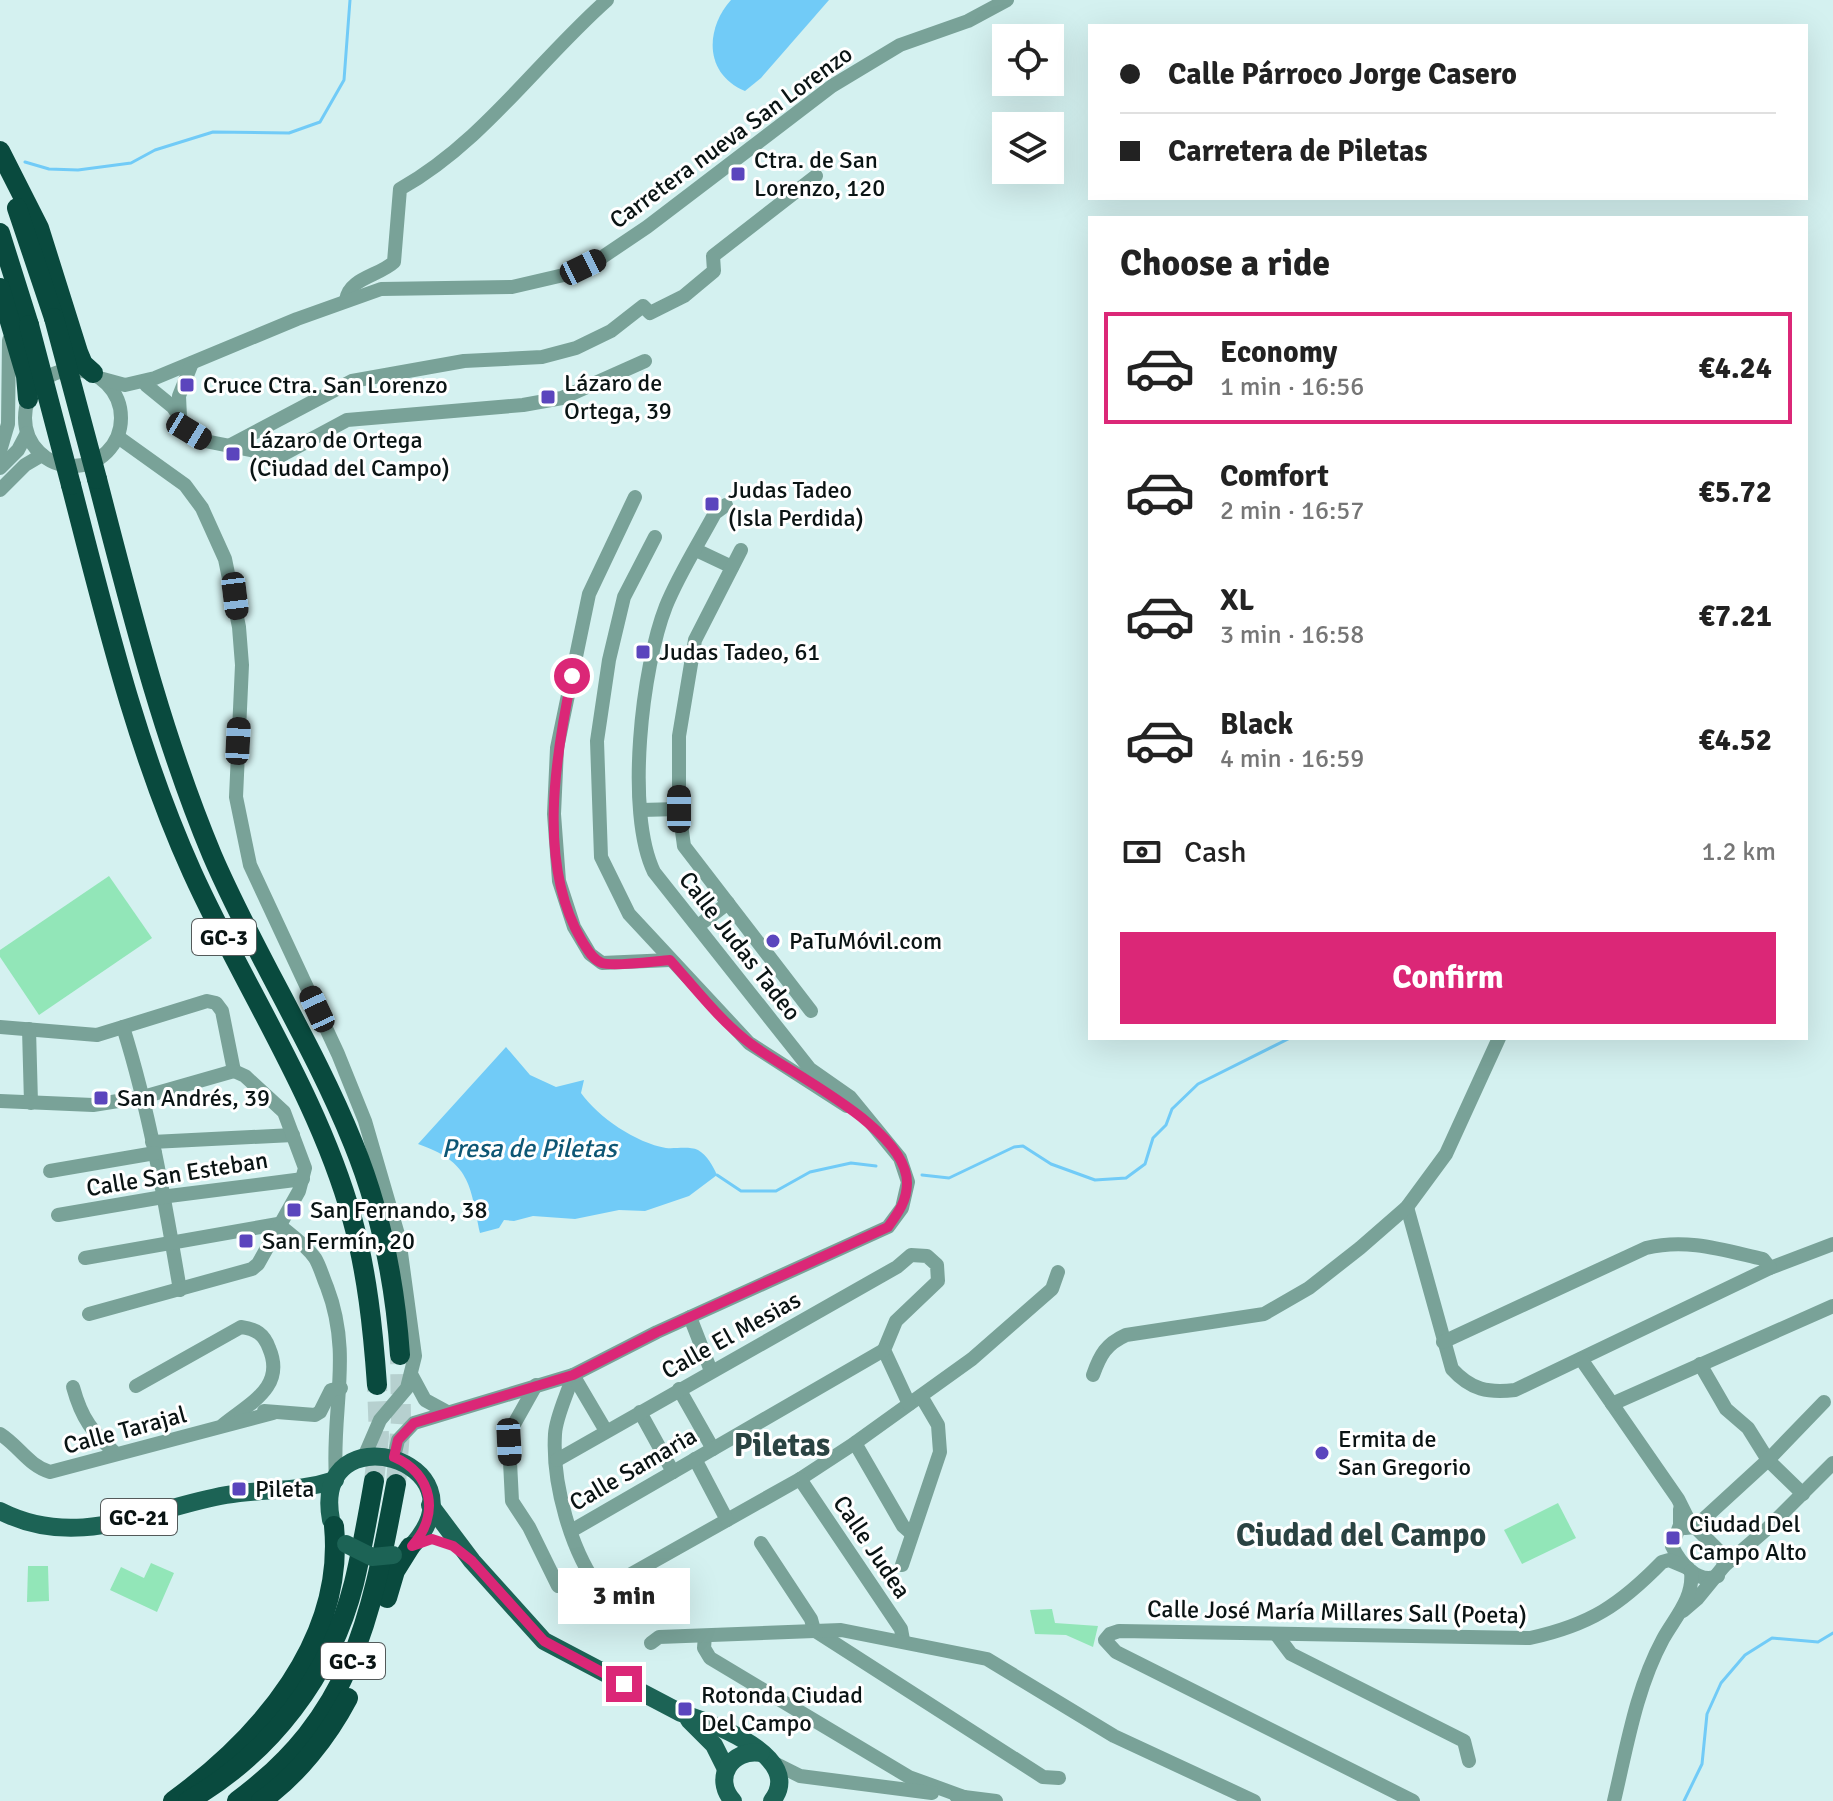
<!DOCTYPE html>
<html lang="en">
<head>
<meta charset="utf-8">
<style>
  :root { --surface:#fff; --page:#f2f2f2; --text:#222; --muted:#767676; --line:#e0e0e0; --accent:#db2777 }
  body { margin:0; font-family:Signika,sans-serif; background:var(--page); color:var(--text); height:100vh; display:flex; flex-direction:column; font-size:30px; white-space:nowrap }
  * { box-sizing:border-box; margin:0 }
  p { font-size:26px; color:var(--muted) }
  .icon { flex:none; width:44px; height:44px; fill:none; stroke:currentColor; stroke-width:2; stroke-linecap:round; stroke-linejoin:round }
  .map { position:relative; flex:1; overflow:hidden }
  .panel { position:absolute; left:1088px; top:216px; width:720px; height:824px; display:flex; flex-direction:column; background:var(--surface); border-radius:0px; box-shadow:0 8px 32px #0002 }
  .panel>* { flex:none }
  .guide { position:absolute; left:1088px; top:24px; width:720px; height:176px; border-radius:0px; box-shadow:0 8px 32px #0002; display:grid; align-content:center; height:176px; padding:0 32px; background:var(--surface) }
  .tools { position:absolute; left:992px; top:24px; display:grid; gap:16px }
  .tools a { display:grid; place-items:center; width:72px; height:72px; border-radius:0px; background:var(--surface); box-shadow:0 8px 32px #0002; font-size:40px }
  .end { position:absolute; width:36px; height:36px; margin:-18px; border:10px solid #db2777; background:#fff; box-shadow:0 0 0 4px #fff }
  .from { border-radius:50% }
  .bubble { position:absolute; height:56px; border-radius:0px; background:var(--surface); box-shadow:0 8px 32px #0002; font-size:26px; font-weight:700; line-height:56px; text-align:center }
  .car { position:absolute; width:24px; height:48px; margin:-24px -12px; border-radius:10px; box-shadow:0 0 6px 2px #0007; background:linear-gradient(#222 24%,#8ab4d8 0 40%,#222 0 76%,#8ab4d8 0 86%,#222 0) }
  .guide b { display:flex; align-items:center; gap:28px; height:76px; font-size:30px }
  .guide b+b { border-top:2px solid var(--line) }
  .guide i { width:20px; height:20px; background:var(--text) }
  ul { padding:0; list-style:none }
  li { display:flex; align-items:center; gap:24px; height:112px; margin:0 16px 12px; padding:0 16px; border:4px solid transparent; border-radius:0px }
  li div { flex:1 }
  li b { display:block; font-size:30px }
  li em { font-style:normal; font-weight:700 }
  li.on { border-color:var(--accent) }
  li>.icon { width:72px; height:72px; stroke-width:1.5 }
  h2 { padding:0 32px; font-size:36px; line-height:96px }
  .pay { display:flex; align-items:center; gap:20px; height:88px; padding:0 32px; font-size:30px }
  .pay p { margin-inline-start:auto }
  .primary-button { display:flex; gap:16px; margin-top:auto; padding:16px 32px }
  .primary-button a { flex:1; height:92px; border-radius:0px; background:var(--accent); color:#fff; font-size:32px; font-weight:700; line-height:92px; text-align:center }
  .map>svg:first-child { display:block }
  .green { fill:#92e6b8 }
  .water { fill:#71cbf7 }
  .lines { fill:none; stroke-linecap:round; stroke-linejoin:round }
  .stream { stroke:#71cbf7; stroke-width:3 }
  .highway-tunnel { stroke:#b6d0cf; stroke-width:20; stroke-dasharray:20 10; stroke-linecap:butt }
  .minor { stroke:#79a298; stroke-width:14 }
  .major { stroke:#1c6355; stroke-width:18 }
  .highway { stroke:#094a3e; stroke-width:20 }
  .major-bridge { stroke:#1c6355; stroke-width:18 }
  .highway-bridge { stroke:#094a3e; stroke-width:20 }
  .route { stroke:#db2777; stroke-width:10 }
  .poi-dot { fill:#5b45bd; stroke:#fff; stroke-width:3 }
  .labels { text-anchor:middle; stroke-width:6; stroke-linejoin:round; paint-order:stroke }
  .shield { fill:#fff; stroke:#545a5a; stroke-width:2 }
  .shield-label { font-size:22px; font-weight:bold; fill:#0a1414 }
  .street-label { font-size:24px; fill:#0a1414; stroke:#fff }
  .poi-label { font-size:24px; fill:#0a1414; stroke:#fff; text-anchor:start }
  .water-label { font-size:26px; font-style:italic; fill:#0e5775; stroke:#fff }
  .district-label { font-size:32px; font-weight:bold; fill:#2a4342; stroke:#fff }
</style>
</head>
<body>
<div class="map">
<svg width="1833" height="1801" viewBox="0 0 1833 1801">
  <rect width="100%" height="100%" fill="#d4f1f0"/>
  <g class="green">
    <polygon points="109,876 152,938 39,1015 0,957 0,950"/>
    <polygon points="1558,1503 1576,1538 1522,1564 1504,1530"/>
    <polygon points="151,1563 174,1573 157,1612 110,1590 121,1567 144,1578"/>
    <polygon points="28,1566 48,1566 49,1601 27,1602"/>
    <polygon points="1052,1609 1055,1623 1098,1626 1093,1647 1066,1635 1035,1634 1030,1610"/>
  </g>
  <g class="water">
    <path d="M731,0H829L761,78L745,91C704,74 705,29 731,0Z"/>
    <path d="M506,1047L530,1075L556,1087L584,1080L581,1093C598,1117 636,1143 666,1148C675,1149 689,1146 698,1150C707,1155 713,1166 717,1175L689,1196L645,1211L619,1210L575,1219L533,1216L514,1221L504,1220L499,1228L480,1233C470,1184 470,1162 418,1144Z"/>
  </g>
  <g class="lines">
    <g class="stream">
      <polyline points="25,162 49,169 78,170 131,163 155,150 213,132 289,133 320,122 344,80 350,0"/>
      <polyline points="717,1175 741,1191 776,1191 810,1172 851,1163 876,1166"/>
      <polyline points="922,1175 949,1178 1014,1147 1023,1146 1051,1164 1095,1180 1126,1178 1145,1164 1153,1138 1166,1125 1172,1109 1198,1084 1290,1038"/>
      <polyline points="1684,1801 1702,1764 1707,1714 1721,1683 1745,1655 1772,1638 1818,1642 1833,1633"/>
    </g>
    <g class="highway-tunnel">
      <polyline points="374,1481 379,1437 377,1385"/>
      <polyline points="396,1484 401,1419 400,1355"/>
    </g>
    <g class="minor">
      <path d="M346,300C349,278 379,276 394,262L400,189C482,143 537,62 607,0"/>
      <circle cx="73" cy="418" r="48"/>
      <polyline points="103,379 125,385 155,378 297,319 381,289 512,287 568,274 598,260 647,227 832,86 900,45 968,21 1007,0"/>
      <polyline points="146,385 173,407 189,431 205,441 280,456 347,420 523,405 562,398 645,361"/>
      <polyline points="180,417 179,396 192,363"/>
      <polyline points="118,437 185,485 202,508 225,559 239,627 242,665 236,797 250,865 338,1054 365,1121 399,1238 415,1356 407,1388 380,1420 364,1457"/>
      <polyline points="229,446 352,381 464,361 542,357 576,348 611,331 643,306 650,313 684,296 714,271 713,256 816,176"/>
      <polyline points="0,451 8,424 9,340"/>
      <polyline points="0,468 18,450 27,433"/>
      <polyline points="0,490 25,465 42,455"/>
      <polyline points="635,497 589,594 557,748 554,814 559,881 574,927 590,954 602,963 670,960"/>
      <polyline points="655,537 624,597 609,660 597,741 601,857 629,914 749,1043 847,1106"/>
      <polyline points="696,550 732,567"/>
      <polyline points="741,550 695,640 679,736 679,809 684,846 811,1011"/>
      <polyline points="641,810 679,809"/>
      <polyline points="698,926 728,903"/>
      <polyline points="0,1027 97,1035 207,1001 216,1003 222,1011 234,1071"/>
      <path d="M123,1027C150,1113 165,1202 180,1290"/>
      <polyline points="29,1029 31,1103"/>
      <polyline points="0,1101 93,1105 143,1097 234,1071"/>
      <polyline points="152,1142 293,1135"/>
      <polyline points="50,1171 155,1153"/>
      <path d="M1407,1207L1452,1369C1471,1390 1488,1393 1515,1390L1770,1268L1833,1244"/>
      <polyline points="58,1215 169,1196 303,1179"/>
      <path d="M85,1258L278,1224C291,1235 305,1244 315,1258C320,1266 323,1278 327,1287C353,1355 331,1410 336,1479"/>
      <polyline points="89,1314 252,1269 258,1264 299,1191 305,1168 284,1112 245,1076 234,1071"/>
      <polyline points="690,1317 711,1371"/>
      <path d="M1443,1342L1646,1248C1687,1238 1723,1250 1763,1259L1770,1268"/>
      <polyline points="1581,1359 1678,1499 1692,1527"/>
      <polyline points="1700,1364 1726,1409 1748,1428 1768,1460 1803,1494"/>
      <polyline points="411,1374 425,1400 447,1412"/>
      <path d="M573,1375C568,1393 556,1416 555,1434C552,1484 571,1552 601,1591L800,1479L855,1443L972,1359L1052,1289L1058,1272"/>
      <polyline points="573,1375 606,1431"/>
      <path d="M1093,1375C1100,1355 1106,1344 1126,1335L1264,1314L1309,1288L1360,1248L1407,1207L1446,1154L1499,1038"/>
      <polyline points="536,1385 513,1426 509,1442 512,1501 529,1527 558,1586"/>
      <path d="M136,1386L241,1327C256,1329 264,1334 269,1348C286,1387 250,1403 223,1425"/>
      <path d="M73,1387C82,1420 92,1431 116,1454"/>
      <polyline points="679,1389 713,1449"/>
      <polyline points="1612,1404 1833,1306"/>
      <polyline points="264,1411 315,1415 320,1412 331,1390 341,1388"/>
      <polyline points="640,1412 673,1472"/>
      <path d="M0,1434C19,1446 29,1466 50,1472L273,1413"/>
      <polyline points="855,1443 903,1526 911,1533"/>
      <path d="M394,1457L398,1440L414,1423L573,1375L657,1332L888,1227L902,1208L908,1182L900,1158L850,1097L810,1069L654,872C625,812 642,667 666,606C679,574 699,543 715,513L726,505"/>
      <polyline points="695,1459 727,1520"/>
      <polyline points="557,1460 897,1267 911,1255 927,1256 937,1265 938,1281 896,1321 884,1350 909,1404"/>
      <polyline points="800,1479 901,1629 903,1640"/>
      <path d="M1680,1509V1525L1672,1546C1680,1563 1698,1585 1718,1576"/>
      <polyline points="1695,1527 1768,1460 1824,1402"/>
      <polyline points="1685,1528 1695,1527 1722,1554 1724,1566"/>
      <polyline points="571,1531 884,1350"/>
      <polyline points="761,1543 811,1619 814,1630 1043,1777 1059,1778"/>
      <polyline points="902,1565 940,1452 938,1425 921,1396"/>
      <polyline points="1683,1611 1697,1599 1724,1566 1768,1528 1833,1463"/>
      <polyline points="1276,1634 1291,1654 1464,1741 1469,1761"/>
      <polyline points="705,1636 704,1648 710,1658 909,1777 964,1797"/>
      <polyline points="651,1643 659,1637 841,1630 987,1659 1114,1736 1254,1801"/>
      <polyline points="776,1764 800,1776 932,1793"/>
      <polyline points="956,1796 996,1801"/>
      <path d="M1413,1801L1116,1652L1105,1640L1110,1634L1119,1631L1530,1638C1590,1625 1620,1605 1662,1562L1669,1560L1688,1568"/>
      <path d="M1614,1801C1627,1746 1636,1689 1663,1639C1676,1616 1694,1598 1691,1571"/>
    </g>
    <g class="major">
      <path d="M430,1505L472,1561L544,1641L681,1713C712,1723 806,1757 772,1801"/>
      <path d="M0,1511C79,1551 147,1509 226,1495C266,1488 295,1493 335,1480"/>
      <path d="M331,1520C310,1410 490,1459 412,1546"/>
      <polyline points="689,1720 714,1745 726,1769"/>
      <path d="M733,1801C712,1778 732,1748 761,1753"/>
    </g>
    <g class="highway">
      <polyline points="0,151 39,228 78,352 83,364 93,373"/>
      <polyline points="17,208 54,318"/>
      <polyline points="0,233 29,325"/>
      <polyline points="0,288 26,376 28,399"/>
      <path d="M97,479C130,606 161,733 212,855C254,953 313,1044 353,1143C380,1209 395,1283 400,1355"/>
      <path d="M71,485C105,616 136,748 192,872C244,987 318,1096 352,1218C367,1272 373,1329 377,1385"/>
      <polyline points="387,1598 395,1571 410,1547"/>
      <path d="M173,1801C260,1738 345,1641 334,1526"/>
      <path d="M188,1801C270,1754 331,1675 354,1583C362,1550 368,1515 374,1481"/>
      <path d="M237,1801C354,1715 371,1617 396,1484"/>
      <path d="M261,1801C297,1776 328,1736 348,1698"/>
    </g>
    <polyline class="major-bridge" points="346,1544 372,1557 393,1555"/>
    <g class="highway-bridge">
      <polyline points="54,318 97,479"/>
      <polyline points="29,325 71,485"/>
    </g>
  </g>
  <g class="lines">
    <path class="route" d="M572,676C555,758 537,865 582,941C587,949 593,960 602,963C614,967 655,961 670,960C695,988 721,1022 751,1044C790,1074 907,1128 907,1183C907,1201 898,1213 888,1227L657,1332L573,1375L414,1423L398,1440L394,1457C433,1474 440,1515 412,1546L432,1539L453,1546L472,1561L544,1641L624,1684"/>
  </g>
  <g class="poi-dot">
    <rect x="730" y="166" width="16" height="16" rx="4"/>
    <rect x="179" y="377" width="16" height="16" rx="4"/>
    <rect x="540" y="389" width="16" height="16" rx="4"/>
    <rect x="225" y="446" width="16" height="16" rx="4"/>
    <rect x="704" y="496" width="16" height="16" rx="4"/>
    <rect x="635" y="644" width="16" height="16" rx="4"/>
    <circle cx="773" cy="941" r="8"/>
    <rect x="93" y="1090" width="16" height="16" rx="4"/>
    <rect x="286" y="1202" width="16" height="16" rx="4"/>
    <rect x="238" y="1233" width="16" height="16" rx="4"/>
    <circle cx="1322" cy="1453" r="8"/>
    <rect x="231" y="1481" width="16" height="16" rx="4"/>
    <rect x="1665" y="1530" width="16" height="16" rx="4"/>
    <rect x="677" y="1701" width="16" height="16" rx="4"/>
  </g>
  <g class="labels">
    <g class="shield">
      <rect x="192" y="919" width="64" height="36" rx="6"/>
      <rect x="101" y="1499" width="76" height="36" rx="6"/>
      <rect x="321" y="1643" width="64" height="36" rx="6"/>
    </g>
    <g class="shield-label">
      <text x="224" y="945">GC-3</text>
      <text x="139" y="1525">GC-21</text>
      <text x="353" y="1669">GC-3</text>
    </g>
    <g class="street-label">
      <text transform="translate(731 137) rotate(-36)" y="8">Carretera nueva San Lorenzo</text>
      <text transform="translate(740 946) rotate(52)" y="8">Calle Judas Tadeo</text>
      <text transform="translate(177 1174) rotate(-9)" y="8">Calle San Esteban</text>
      <text transform="translate(731 1335) rotate(-29)" y="8">Calle El Mesias</text>
      <text transform="translate(125 1430) rotate(-15)" y="8">Calle Tarajal</text>
      <text transform="translate(633 1469) rotate(-30)" y="8">Calle Samaria</text>
      <text transform="translate(872 1547) rotate(56)" y="8">Calle Judea</text>
      <text transform="translate(1337 1612) rotate(1)" y="8">Calle José María Millares Sall (Poeta)</text>
    </g>
    <g class="poi-label">
      <text x="754" y="168">Ctra. de San<tspan x="754" dy="28">Lorenzo, 120</tspan></text>
      <text x="564" y="391">Lázaro de<tspan x="564" dy="28">Ortega, 39</tspan></text>
      <text x="203" y="393">Cruce Ctra. San Lorenzo</text>
      <text x="249" y="448">Lázaro de Ortega<tspan x="249" dy="28">(Ciudad del Campo)</tspan></text>
      <text x="728" y="498">Judas Tadeo<tspan x="728" dy="28">(Isla Perdida)</tspan></text>
      <text x="659" y="660">Judas Tadeo, 61</text>
      <text x="789" y="949">PaTuMóvil.com</text>
      <text x="117" y="1106">San Andrés, 39</text>
      <text x="310" y="1218">San Fernando, 38</text>
      <text x="262" y="1249">San Fermín, 20</text>
      <text x="1338" y="1447">Ermita de<tspan x="1338" dy="28">San Gregorio</tspan></text>
      <text x="255" y="1497">Pileta</text>
      <text x="1689" y="1532">Ciudad Del<tspan x="1689" dy="28">Campo Alto</tspan></text>
      <text x="701" y="1703">Rotonda Ciudad<tspan x="701" dy="28">Del Campo</tspan></text>
    </g>
    <g class="water-label">
      <text x="529" y="1157">Presa de Piletas</text>
    </g>
    <g class="district-label">
      <text x="782" y="1456">Piletas</text>
      <text x="1361" y="1546">Ciudad del Campo</text>
    </g>
  </g>
</svg>
<div class="tools">
<a><svg class="icon" aria-label="locate" viewBox="0 0 24 24"><circle cx="12" cy="12" r="6"/><path d="M12 2v4M12 18v4M2 12h4M18 12h4"/></svg></a>
<a><svg class="icon" aria-label="layers" viewBox="0 0 24 24"><path d="M12 4l9 5-9 5-9-5zM3 14l9 5 9-5"/></svg></a>
</div>
<i class="end from" style="left:572px;top:676px"></i>
<i class="end" style="left:624px;top:1684px"></i>
<div class="bubble" style="left:558px;top:1568px;width:132px">3 min</div>
<i class="car" style="left:583px;top:267px;rotate:64deg"></i>
<i class="car" style="left:189px;top:431px;rotate:121deg"></i>
<i class="car" style="left:235px;top:596px;rotate:173deg"></i>
<i class="car" style="left:238px;top:741px;rotate:3deg"></i>
<i class="car" style="left:679px;top:809px;rotate:0deg"></i>
<i class="car" style="left:317px;top:1009px;rotate:335deg"></i>
<i class="car" style="left:509px;top:1442px;rotate:177deg"></i>
<div class="guide">
<b><i class="from"></i>Calle Párroco Jorge Casero</b>
<b><i></i>Carretera de Piletas</b>
</div>
<section class="panel">
<h2>Choose a ride</h2>
<ul>
<li class="on"><svg class="icon" aria-label="car" viewBox="0 0 24 24"><path d="M5 17H2v-5l4-1 3-4h7l3 4 3 1v5h-3M9 17h6M6 11h13"/><circle cx="7" cy="17" r="2"/><circle cx="17" cy="17" r="2"/></svg><div><b>Economy</b><p>1 min · 16:56</p></div><em>€4.24</em></li>
<li><svg class="icon" aria-label="car" viewBox="0 0 24 24"><path d="M5 17H2v-5l4-1 3-4h7l3 4 3 1v5h-3M9 17h6M6 11h13"/><circle cx="7" cy="17" r="2"/><circle cx="17" cy="17" r="2"/></svg><div><b>Comfort</b><p>2 min · 16:57</p></div><em>€5.72</em></li>
<li><svg class="icon" aria-label="car" viewBox="0 0 24 24"><path d="M5 17H2v-5l4-1 3-4h7l3 4 3 1v5h-3M9 17h6M6 11h13"/><circle cx="7" cy="17" r="2"/><circle cx="17" cy="17" r="2"/></svg><div><b>XL</b><p>3 min · 16:58</p></div><em>€7.21</em></li>
<li><svg class="icon" aria-label="car" viewBox="0 0 24 24"><path d="M5 17H2v-5l4-1 3-4h7l3 4 3 1v5h-3M9 17h6M6 11h13"/><circle cx="7" cy="17" r="2"/><circle cx="17" cy="17" r="2"/></svg><div><b>Black</b><p>4 min · 16:59</p></div><em>€4.52</em></li>
</ul>
<div class="pay"><svg class="icon" aria-label="cash" viewBox="0 0 24 24"><path d="M3 7h18v10H3z"/><circle cx="12" cy="12" r="2"/></svg>Cash<p>1.2 km</p></div>
<div class="primary-button"><a>Confirm</a></div>
</section>
</div>
</body>
</html>
